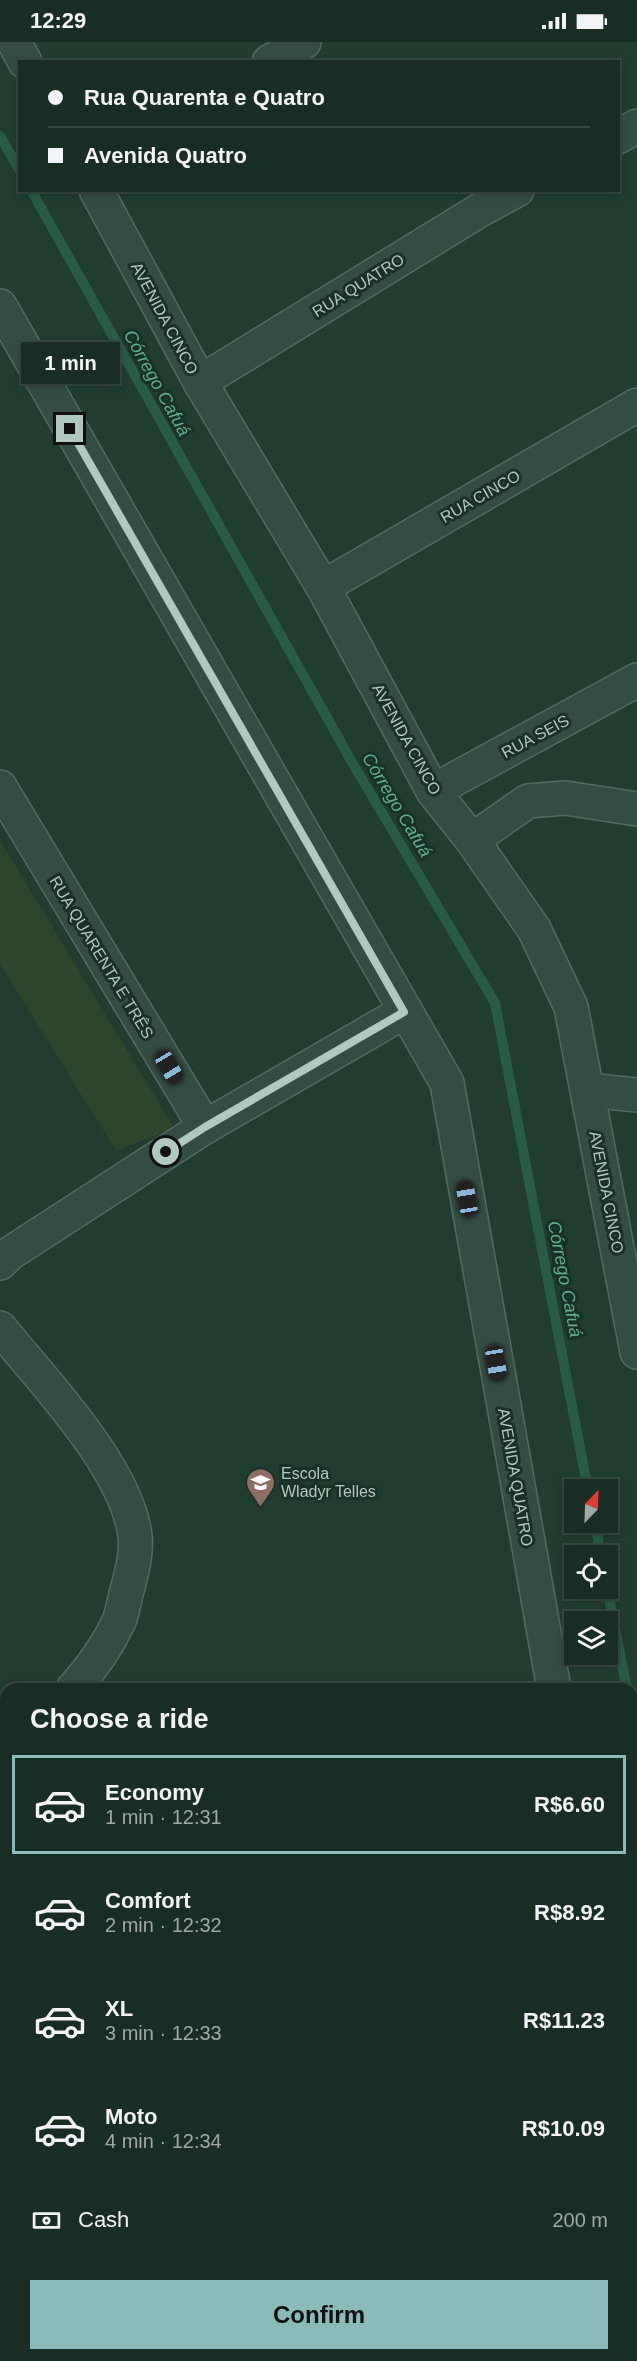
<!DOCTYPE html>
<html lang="en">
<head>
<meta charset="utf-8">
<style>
  :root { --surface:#182e24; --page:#21362c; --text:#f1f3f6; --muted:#9fa8a6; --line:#364a41; --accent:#8bbbb9 }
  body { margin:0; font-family:Helvetica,sans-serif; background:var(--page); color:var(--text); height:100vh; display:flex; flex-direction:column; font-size:22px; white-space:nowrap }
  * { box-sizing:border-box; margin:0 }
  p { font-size:20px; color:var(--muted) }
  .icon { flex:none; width:33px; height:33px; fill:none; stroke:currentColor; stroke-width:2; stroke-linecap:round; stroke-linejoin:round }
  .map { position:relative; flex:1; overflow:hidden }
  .drawer { position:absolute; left:0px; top:1641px; width:638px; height:678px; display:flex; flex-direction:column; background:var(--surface); border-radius:18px 18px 0 0; box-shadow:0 3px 9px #0003,0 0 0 2px var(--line) }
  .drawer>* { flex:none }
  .hud { position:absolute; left:18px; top:18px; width:602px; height:132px; border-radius:0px; box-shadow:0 3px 9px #0003,0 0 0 2px var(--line); display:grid; align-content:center; height:132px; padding:0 30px; background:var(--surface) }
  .needle { width:39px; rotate:23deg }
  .tools { position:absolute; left:564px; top:1437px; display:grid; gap:12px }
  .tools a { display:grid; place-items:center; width:54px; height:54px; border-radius:0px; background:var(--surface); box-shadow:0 3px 9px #0003,0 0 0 2px var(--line); font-size:30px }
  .end { position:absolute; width:27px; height:27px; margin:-14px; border:8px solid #afc9bf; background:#111; box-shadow:0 0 0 3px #111 }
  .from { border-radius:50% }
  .bubble { position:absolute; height:42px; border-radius:0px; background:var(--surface); box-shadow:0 3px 9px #0003,0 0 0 2px var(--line); font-size:20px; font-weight:700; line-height:42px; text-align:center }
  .car { position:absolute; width:18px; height:36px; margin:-18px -9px; border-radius:8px; box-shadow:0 0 4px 2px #0007; background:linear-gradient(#222 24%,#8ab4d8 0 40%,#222 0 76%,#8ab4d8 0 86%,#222 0) }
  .hud b { display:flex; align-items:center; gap:21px; height:57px; font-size:22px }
  .hud b+b { border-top:2px solid var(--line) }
  .hud i { width:15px; height:15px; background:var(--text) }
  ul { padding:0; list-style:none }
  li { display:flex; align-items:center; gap:18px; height:99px; margin:0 12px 9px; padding:0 18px; border:3px solid transparent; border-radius:0px }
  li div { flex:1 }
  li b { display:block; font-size:22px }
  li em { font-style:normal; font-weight:700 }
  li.on { border-color:var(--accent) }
  li>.icon { width:54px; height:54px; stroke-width:1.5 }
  h2 { padding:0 30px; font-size:27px; line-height:72px }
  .pay { display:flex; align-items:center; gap:15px; height:66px; padding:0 30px; font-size:22px }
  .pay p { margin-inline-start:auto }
  .action { display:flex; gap:12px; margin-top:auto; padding:12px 30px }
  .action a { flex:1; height:69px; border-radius:0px; background:var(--accent); color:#111; font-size:24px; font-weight:700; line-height:69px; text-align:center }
  .status { display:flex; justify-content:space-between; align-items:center; height:42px; padding:0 30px; background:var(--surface); direction:ltr }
  .status svg { height:16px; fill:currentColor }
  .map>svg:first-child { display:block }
  .green { fill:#2b462a }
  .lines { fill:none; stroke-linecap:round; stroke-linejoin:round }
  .stream { stroke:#295b46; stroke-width:10 }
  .minor-casing { stroke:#526b60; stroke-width:36 }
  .minor { stroke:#344d43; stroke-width:33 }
  .route { stroke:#afc9bf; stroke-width:8 }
  .labels { text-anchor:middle; stroke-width:6; stroke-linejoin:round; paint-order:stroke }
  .street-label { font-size:16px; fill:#afc9bf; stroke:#193127 }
  .poi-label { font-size:16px; fill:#afc9bf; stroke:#193127; text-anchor:start }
  .water-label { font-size:18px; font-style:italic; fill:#64ac8d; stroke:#193127 }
</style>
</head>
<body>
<div class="status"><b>12:29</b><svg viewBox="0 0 49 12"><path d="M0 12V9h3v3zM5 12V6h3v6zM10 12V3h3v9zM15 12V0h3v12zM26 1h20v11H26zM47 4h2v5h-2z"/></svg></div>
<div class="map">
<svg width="637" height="2319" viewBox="0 0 637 2319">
  <rect width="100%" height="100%" fill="#203d30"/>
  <polygon class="green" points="0,798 174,1086 116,1109 0,922"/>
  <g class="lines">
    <g class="stream">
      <polyline points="0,94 20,129"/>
      <polyline points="31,148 353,722 495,961 588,1448"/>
      <polyline points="595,1480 601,1514"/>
      <polyline points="607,1546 627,1647"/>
      <polyline points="632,1672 637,1708"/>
    </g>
    <defs>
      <g id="minor">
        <polyline points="14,0 25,20"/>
        <polyline points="269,20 304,0"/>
        <polyline points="618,95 637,84"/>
        <polyline points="96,148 200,340 323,545 433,749 472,798 534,887 571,965 637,1310"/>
        <polyline points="0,264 447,1041 554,1647"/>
        <polyline points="200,340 480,168 517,148"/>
        <polyline points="323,545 637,363"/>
        <polyline points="0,745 205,1085"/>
        <polyline points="433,749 637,638"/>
        <polyline points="472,798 528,759 565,756 637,767"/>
        <polyline points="588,1048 637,1053"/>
        <polyline points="0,1221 9,1212 205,1085 404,970"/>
        <path d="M0,1286C43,1339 127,1426 135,1494C137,1514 131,1533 126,1552C124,1561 122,1571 119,1579C108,1603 90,1628 73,1647"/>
        <polyline points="0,1730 6,1723"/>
        <polyline points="0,2013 6,2013"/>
        <polyline points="632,2113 637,2114"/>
        <polyline points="0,2241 6,2242"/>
        <polyline points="522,2313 565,2319"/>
        <polyline points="628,2313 628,2319"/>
      </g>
    </defs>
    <use href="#minor" class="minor-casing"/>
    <use href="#minor" class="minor"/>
  </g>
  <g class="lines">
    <polyline class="route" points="70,387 404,970 205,1085 166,1110"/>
  </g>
  <defs>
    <symbol id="school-pin" viewBox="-11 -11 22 30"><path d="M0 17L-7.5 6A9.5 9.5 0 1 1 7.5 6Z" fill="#8d6e63" stroke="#193127"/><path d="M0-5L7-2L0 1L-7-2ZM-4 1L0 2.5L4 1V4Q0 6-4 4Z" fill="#fff"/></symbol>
  </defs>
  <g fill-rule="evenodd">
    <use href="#school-pin" x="244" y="1424" width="33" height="45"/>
  </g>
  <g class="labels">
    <g class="street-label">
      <text transform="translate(358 243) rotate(-32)" y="6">RUA QUATRO</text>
      <text transform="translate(165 276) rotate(62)" y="6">AVENIDA CINCO</text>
      <text transform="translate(480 454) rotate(-30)" y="6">RUA CINCO</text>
      <text transform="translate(535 694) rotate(-28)" y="6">RUA SEIS</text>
      <text transform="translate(407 697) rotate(61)" y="6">AVENIDA CINCO</text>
      <text transform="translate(102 915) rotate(59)" y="6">RUA QUARENTA E TRÊS</text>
      <text transform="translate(607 1150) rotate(79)" y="6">AVENIDA CINCO</text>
      <text transform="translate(516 1435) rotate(80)" y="6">AVENIDA QUATRO</text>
    </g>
    <g class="poi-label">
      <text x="281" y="1437">Escola<tspan x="281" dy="18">Wladyr Telles</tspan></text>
    </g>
    <g class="water-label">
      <text transform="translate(157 341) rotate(61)" y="6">Córrego Cafuá</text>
      <text transform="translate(397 763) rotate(59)" y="6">Córrego Cafuá</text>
      <text transform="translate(565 1237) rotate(79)" y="6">Córrego Cafuá</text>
    </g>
  </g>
</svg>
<div class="tools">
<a><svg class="needle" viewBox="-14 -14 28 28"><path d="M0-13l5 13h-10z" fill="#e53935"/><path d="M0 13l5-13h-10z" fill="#9fa8a6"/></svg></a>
<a><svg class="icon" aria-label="locate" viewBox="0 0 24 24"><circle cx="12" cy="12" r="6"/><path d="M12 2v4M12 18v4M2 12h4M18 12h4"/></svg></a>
<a><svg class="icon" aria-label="layers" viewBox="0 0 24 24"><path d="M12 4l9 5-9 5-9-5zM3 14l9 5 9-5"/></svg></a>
</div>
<i class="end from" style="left:166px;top:1110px"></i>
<i class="end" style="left:70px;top:387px"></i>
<div class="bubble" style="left:21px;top:300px;width:99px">1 min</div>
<i class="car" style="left:169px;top:1025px;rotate:149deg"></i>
<i class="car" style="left:467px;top:1157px;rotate:350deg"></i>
<i class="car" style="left:496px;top:1321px;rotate:170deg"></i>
<div class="hud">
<b><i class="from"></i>Rua Quarenta e Quatro</b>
<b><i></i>Avenida Quatro</b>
</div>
<section class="drawer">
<h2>Choose a ride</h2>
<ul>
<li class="on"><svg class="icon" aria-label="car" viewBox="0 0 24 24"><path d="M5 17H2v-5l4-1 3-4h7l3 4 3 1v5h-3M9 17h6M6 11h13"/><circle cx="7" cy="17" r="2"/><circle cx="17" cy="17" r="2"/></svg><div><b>Economy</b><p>1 min · 12:31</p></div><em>R$6.60</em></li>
<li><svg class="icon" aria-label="car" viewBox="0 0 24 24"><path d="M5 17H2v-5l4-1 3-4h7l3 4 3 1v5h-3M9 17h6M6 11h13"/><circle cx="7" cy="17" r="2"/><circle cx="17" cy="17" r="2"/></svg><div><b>Comfort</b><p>2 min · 12:32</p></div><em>R$8.92</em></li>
<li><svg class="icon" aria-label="car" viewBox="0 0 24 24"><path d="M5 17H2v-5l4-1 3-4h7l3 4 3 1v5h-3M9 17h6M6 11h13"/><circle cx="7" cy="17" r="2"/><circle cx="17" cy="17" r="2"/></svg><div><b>XL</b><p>3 min · 12:33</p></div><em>R$11.23</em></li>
<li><svg class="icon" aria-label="car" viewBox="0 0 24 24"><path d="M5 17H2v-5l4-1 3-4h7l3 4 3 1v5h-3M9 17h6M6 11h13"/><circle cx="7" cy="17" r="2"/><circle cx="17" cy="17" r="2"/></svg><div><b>Moto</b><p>4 min · 12:34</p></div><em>R$10.09</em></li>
</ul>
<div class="pay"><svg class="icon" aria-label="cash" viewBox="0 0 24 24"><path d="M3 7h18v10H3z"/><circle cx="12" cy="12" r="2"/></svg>Cash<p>200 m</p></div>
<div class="action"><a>Confirm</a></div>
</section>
</div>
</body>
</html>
